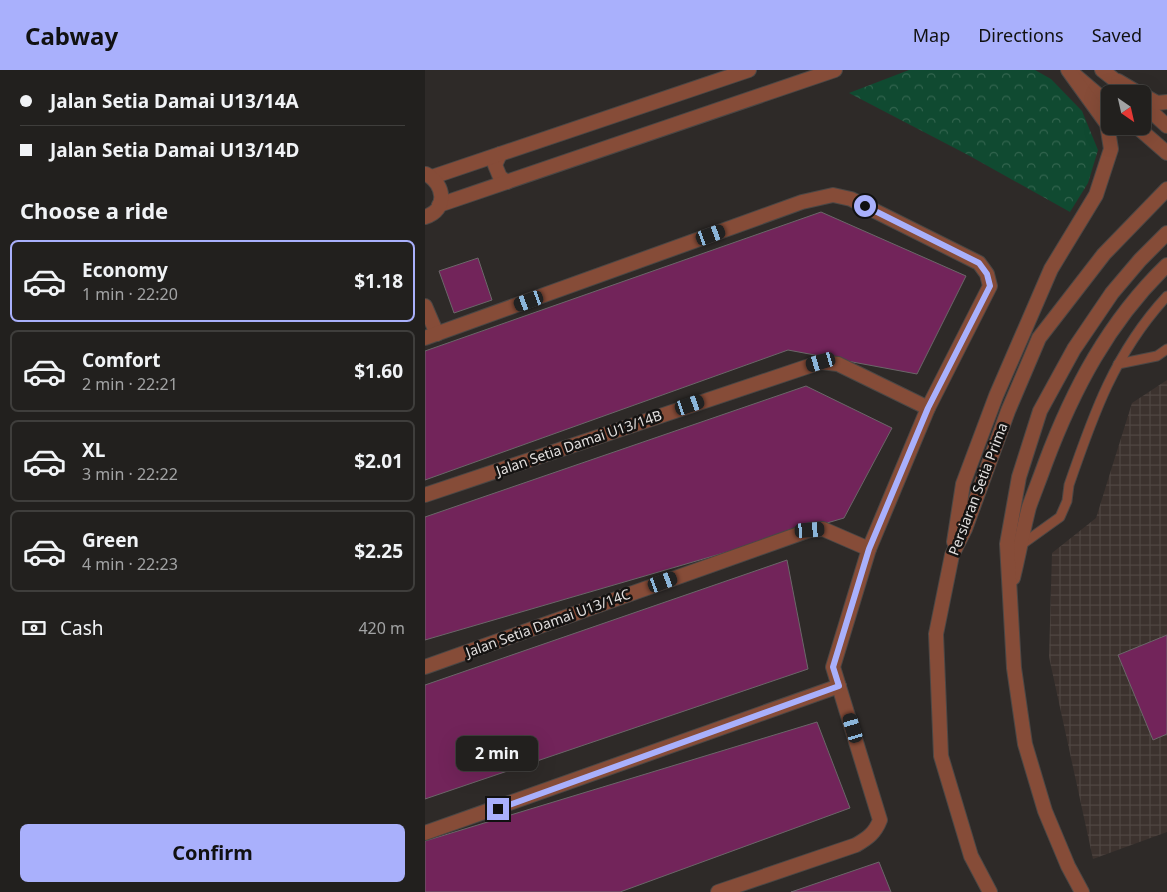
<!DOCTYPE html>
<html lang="en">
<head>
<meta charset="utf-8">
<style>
  :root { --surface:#22201e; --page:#2a2827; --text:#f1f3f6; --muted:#a2a3a4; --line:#3f3e3c; --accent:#a9b0fc }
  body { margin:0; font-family:"Noto Sans",sans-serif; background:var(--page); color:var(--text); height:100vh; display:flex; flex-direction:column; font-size:19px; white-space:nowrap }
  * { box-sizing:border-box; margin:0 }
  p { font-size:16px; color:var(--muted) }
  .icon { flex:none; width:28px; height:28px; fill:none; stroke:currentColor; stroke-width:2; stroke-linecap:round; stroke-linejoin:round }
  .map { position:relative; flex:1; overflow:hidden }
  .side { display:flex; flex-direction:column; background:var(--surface); width:425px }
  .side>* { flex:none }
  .hud { display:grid; align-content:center; height:110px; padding:0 20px; background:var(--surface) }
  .needle { width:32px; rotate:146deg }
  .tools { position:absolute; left:676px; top:15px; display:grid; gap:10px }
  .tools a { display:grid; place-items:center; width:50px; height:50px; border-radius:8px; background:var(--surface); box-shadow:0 5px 20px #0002,0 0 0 1px var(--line); font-size:25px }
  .end { position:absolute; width:22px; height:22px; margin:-11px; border:6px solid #a9b0fc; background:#111; box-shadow:0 0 0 2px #111 }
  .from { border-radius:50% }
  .bubble { position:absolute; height:35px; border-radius:8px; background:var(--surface); box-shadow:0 5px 20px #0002,0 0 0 1px var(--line); font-size:16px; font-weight:700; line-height:35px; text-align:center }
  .car { position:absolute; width:15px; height:30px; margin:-15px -8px; border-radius:6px; box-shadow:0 0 4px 1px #0007; background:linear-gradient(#222 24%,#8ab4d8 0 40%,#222 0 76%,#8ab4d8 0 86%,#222 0) }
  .hud b { display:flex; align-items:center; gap:18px; height:48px; font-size:19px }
  .hud b+b { border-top:1px solid var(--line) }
  .hud i { width:12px; height:12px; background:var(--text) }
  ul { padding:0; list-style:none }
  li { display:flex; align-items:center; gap:15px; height:82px; margin:0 10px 8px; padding:0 10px; border:2px solid var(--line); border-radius:8px }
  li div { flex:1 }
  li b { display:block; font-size:19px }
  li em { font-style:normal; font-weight:700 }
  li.current { border-color:var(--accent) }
  li>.icon { width:45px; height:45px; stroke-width:1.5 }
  h2 { padding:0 20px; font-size:22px; line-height:60px }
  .pay { display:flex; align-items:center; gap:12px; height:55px; padding:0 20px; font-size:19px }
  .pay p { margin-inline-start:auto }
  .primary-button { display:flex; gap:10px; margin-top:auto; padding:10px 20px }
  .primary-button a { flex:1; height:58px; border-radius:8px; background:var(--accent); color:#111; font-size:20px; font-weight:700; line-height:58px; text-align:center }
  header { display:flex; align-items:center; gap:30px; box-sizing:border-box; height:70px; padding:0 25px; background:var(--accent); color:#111 }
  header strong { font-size:24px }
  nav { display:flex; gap:28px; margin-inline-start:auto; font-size:18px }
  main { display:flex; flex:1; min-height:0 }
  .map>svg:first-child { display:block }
  .industrial { fill:url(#industrial-grid) }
  .park { fill:url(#park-crowns) }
  .building { fill:#72245a; stroke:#6b6769 }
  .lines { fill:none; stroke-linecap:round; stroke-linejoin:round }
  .service-casing { stroke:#4b4745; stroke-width:11 }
  .minor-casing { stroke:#4b4745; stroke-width:16 }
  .tertiary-casing { stroke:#4b4745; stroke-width:16 }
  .service { stroke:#864c38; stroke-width:9 }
  .minor { stroke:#864c38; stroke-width:14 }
  .tertiary { stroke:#864c38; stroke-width:14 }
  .route { stroke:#a9b0fc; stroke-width:6 }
  .labels { text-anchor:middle; stroke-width:5; stroke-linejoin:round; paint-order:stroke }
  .street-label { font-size:14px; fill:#e2dfde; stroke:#151312 }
</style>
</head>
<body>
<header>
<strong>Cabway</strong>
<nav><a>Map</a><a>Directions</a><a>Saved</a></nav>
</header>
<main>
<section class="side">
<div class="hud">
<b><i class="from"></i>Jalan Setia Damai U13/14A</b>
<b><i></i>Jalan Setia Damai U13/14D</b>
</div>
<h2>Choose a ride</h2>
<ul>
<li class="current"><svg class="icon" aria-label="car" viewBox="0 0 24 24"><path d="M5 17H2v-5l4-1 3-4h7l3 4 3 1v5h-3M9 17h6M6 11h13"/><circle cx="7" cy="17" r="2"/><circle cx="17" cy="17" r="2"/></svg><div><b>Economy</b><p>1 min · 22:20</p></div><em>$1.18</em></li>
<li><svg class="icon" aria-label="car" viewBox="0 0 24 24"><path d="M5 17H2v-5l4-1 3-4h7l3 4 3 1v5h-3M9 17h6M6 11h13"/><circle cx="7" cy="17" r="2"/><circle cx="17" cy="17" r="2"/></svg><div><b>Comfort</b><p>2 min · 22:21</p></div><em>$1.60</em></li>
<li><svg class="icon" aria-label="car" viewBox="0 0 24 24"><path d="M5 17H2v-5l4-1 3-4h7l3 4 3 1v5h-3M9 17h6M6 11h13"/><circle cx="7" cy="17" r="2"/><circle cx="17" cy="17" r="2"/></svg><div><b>XL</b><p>3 min · 22:22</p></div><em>$2.01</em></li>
<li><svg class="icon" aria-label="car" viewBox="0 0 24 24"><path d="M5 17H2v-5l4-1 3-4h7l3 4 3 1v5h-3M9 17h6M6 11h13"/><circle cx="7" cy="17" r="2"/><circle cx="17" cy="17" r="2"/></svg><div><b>Green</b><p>4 min · 22:23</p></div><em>$2.25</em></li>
</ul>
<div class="pay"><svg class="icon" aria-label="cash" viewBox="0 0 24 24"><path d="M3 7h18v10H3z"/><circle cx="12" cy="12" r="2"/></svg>Cash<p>420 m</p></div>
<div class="primary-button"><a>Confirm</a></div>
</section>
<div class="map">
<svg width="742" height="822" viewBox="0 0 742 822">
  <defs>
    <pattern id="industrial-grid" width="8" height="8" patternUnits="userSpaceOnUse" patternTransform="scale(1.25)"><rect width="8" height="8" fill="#3c322e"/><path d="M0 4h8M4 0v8" fill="none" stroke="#4f4642"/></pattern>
    <pattern id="park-crowns" width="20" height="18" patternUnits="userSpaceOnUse" patternTransform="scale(1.25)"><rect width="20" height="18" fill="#104a31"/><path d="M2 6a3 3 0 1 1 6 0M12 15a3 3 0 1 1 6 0" fill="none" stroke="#32644e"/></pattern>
  </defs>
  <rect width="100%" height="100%" fill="#2e2a28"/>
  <polygon class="industrial" points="742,310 742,762 668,789 624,587 627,483 671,448 707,333"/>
  <polygon class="park" points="484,0 610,0 626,9 657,41 673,80 663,113 645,142 543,85 424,23"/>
  <g class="building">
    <polygon points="396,142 541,206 492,304 363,280 0,410 0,281"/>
    <polygon points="53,188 67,230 29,243 14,201"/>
    <polygon points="381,316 467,358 419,448 0,570 0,447"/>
    <polygon points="362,490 383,599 0,729 0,615"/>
    <polygon points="742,565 742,664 728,670 693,585"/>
    <polygon points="392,652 425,738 195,822 0,822 0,771"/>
    <polygon points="454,792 466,822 366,822"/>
  </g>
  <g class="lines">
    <defs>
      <g id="service">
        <polyline points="693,294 732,286 742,279"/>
        <path d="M596,475L635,447L642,431L644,415C668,345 690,282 742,226"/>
      </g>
      <g id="minor">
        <polyline points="677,0 700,18"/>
        <polyline points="651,6 685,35"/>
        <polyline points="718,34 742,56"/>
        <polyline points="711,56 742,83"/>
        <polyline points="75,84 70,95 75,107 82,112"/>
        <polyline points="7,107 324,0"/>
        <polyline points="14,135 410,0"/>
        <path d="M0,147C23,140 20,114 1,104"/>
        <polyline points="0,236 12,264"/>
        <path d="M0,268L377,132L408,125L426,129L554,193L562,204L565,216L503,338L444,479L408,597L455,750C450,763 443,768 431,775L293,822"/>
        <polyline points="0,425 396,292 413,294 503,338"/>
        <polyline points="0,597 385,460 398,459 444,479"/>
        <polyline points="0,763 414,616"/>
      </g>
      <g id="tertiary">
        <polyline points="693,11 715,24"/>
        <polyline points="718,25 732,33 742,32"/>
        <polyline points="529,472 538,414 571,326 626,199 671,125 686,79 682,54 643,0"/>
        <path d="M588,508C594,484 598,460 604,437C609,423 615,408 620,394C648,319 684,251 742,195"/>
        <polyline points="565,822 546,786 516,686 511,564 527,485 540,459 583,341 614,268 679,184 742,119"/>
        <polyline points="657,822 643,796 620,741 600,674 589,598 582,474 594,407 615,341 649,279 687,223 715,190 742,163"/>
      </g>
    </defs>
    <use href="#service" class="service-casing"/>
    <use href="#minor" class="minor-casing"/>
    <use href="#tertiary" class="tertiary-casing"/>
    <use href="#service" class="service"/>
    <use href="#minor" class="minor"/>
    <use href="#tertiary" class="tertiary"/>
  </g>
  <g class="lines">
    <polyline class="route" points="73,739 414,616 408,597 444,479 503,338 565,216 562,204 554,193 440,136"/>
  </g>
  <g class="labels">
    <g class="street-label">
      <text transform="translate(154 373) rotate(-19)" y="5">Jalan Setia Damai U13/14B</text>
      <text transform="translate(553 419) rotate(-69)" y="5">Persiaran Setia Prima</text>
      <text transform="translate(123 553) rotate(-20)" y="5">Jalan Setia Damai U13/14C</text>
    </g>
  </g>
</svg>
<div class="tools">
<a><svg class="needle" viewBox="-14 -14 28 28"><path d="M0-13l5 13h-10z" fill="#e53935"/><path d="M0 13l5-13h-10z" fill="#a2a3a4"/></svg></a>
</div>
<i class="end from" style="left:440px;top:136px"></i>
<i class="end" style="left:73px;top:739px"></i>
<div class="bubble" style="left:31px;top:666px;width:82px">2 min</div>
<i class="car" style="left:286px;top:165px;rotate:70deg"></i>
<i class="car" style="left:104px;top:231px;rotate:250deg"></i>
<i class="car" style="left:396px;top:292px;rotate:254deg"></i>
<i class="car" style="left:265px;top:335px;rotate:71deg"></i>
<i class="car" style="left:385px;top:460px;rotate:86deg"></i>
<i class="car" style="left:238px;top:512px;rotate:70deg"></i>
<i class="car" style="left:428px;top:658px;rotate:343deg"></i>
</div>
</main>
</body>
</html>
